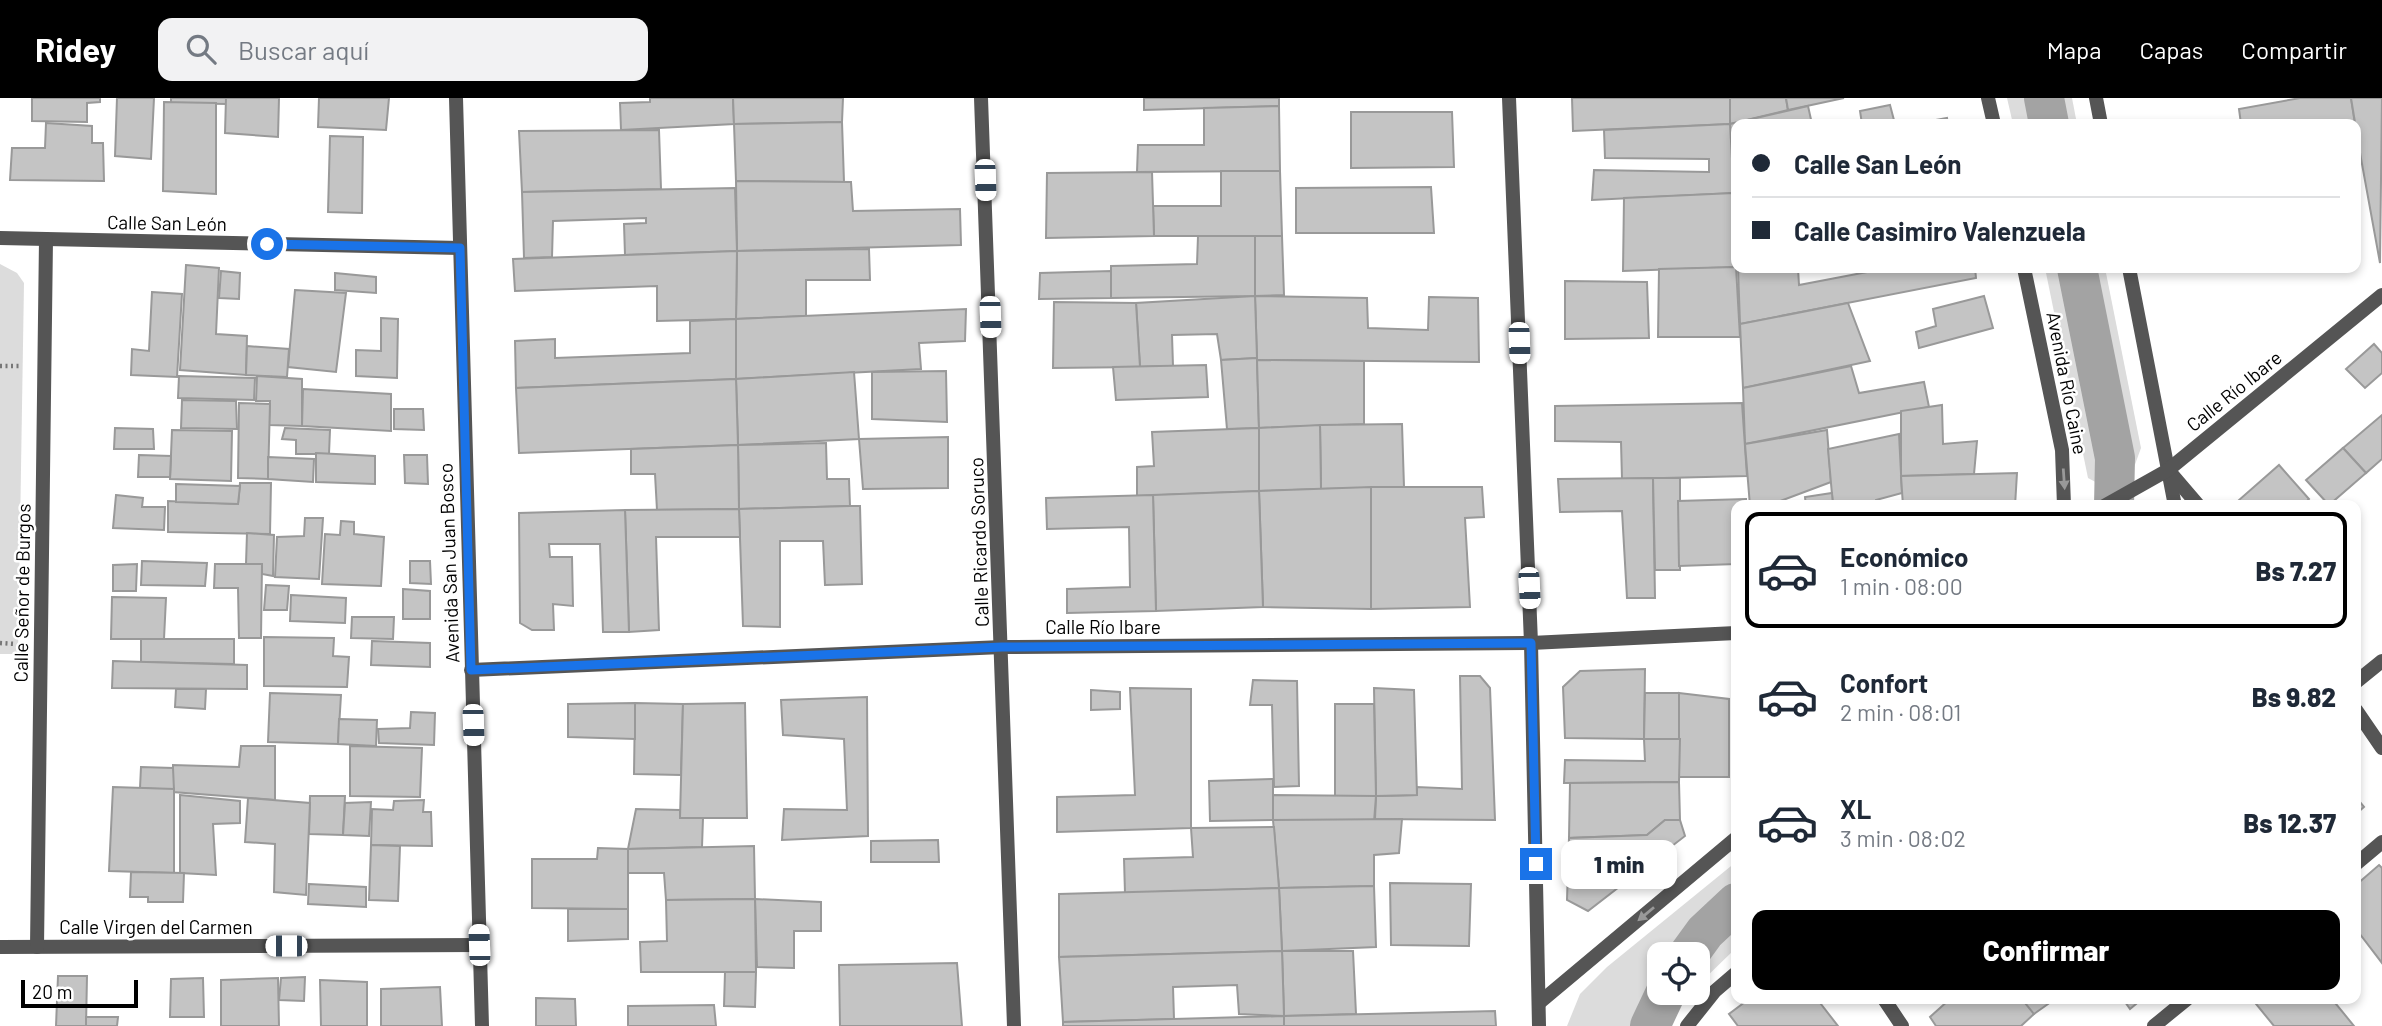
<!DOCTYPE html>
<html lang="es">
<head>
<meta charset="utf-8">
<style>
  :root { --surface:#fff; --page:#f2f2f3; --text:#1f2937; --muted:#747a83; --line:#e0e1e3; --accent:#000 }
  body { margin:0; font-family:Barlow,sans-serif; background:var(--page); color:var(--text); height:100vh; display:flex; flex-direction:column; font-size:26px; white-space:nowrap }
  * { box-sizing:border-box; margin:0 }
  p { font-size:23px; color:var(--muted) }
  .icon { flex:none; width:38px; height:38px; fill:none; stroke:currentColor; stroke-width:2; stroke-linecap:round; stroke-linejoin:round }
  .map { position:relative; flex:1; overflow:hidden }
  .panel { position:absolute; left:1731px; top:402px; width:630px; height:504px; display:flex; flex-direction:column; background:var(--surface); border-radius:14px; box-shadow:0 4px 10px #0003 }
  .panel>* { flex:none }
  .hud { position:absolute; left:1731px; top:21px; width:630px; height:154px; border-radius:14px; box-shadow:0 4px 10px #0003; display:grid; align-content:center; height:154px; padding:0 21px; background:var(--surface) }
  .controls { position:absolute; left:1647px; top:844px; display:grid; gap:14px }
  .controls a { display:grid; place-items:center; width:63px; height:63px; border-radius:14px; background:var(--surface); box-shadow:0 4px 10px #0003; font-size:35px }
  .scale { position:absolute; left:21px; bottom:18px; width:117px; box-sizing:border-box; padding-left:7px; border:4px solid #000; border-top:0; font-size:19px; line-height:24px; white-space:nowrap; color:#000; -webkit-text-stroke:5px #fff; paint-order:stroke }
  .end { position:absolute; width:32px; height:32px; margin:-16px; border:9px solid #1a73e8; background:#fff; box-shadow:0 0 0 4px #fff }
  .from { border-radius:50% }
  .bubble { position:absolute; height:49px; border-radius:14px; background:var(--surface); box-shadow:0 4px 10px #0003; font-size:23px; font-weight:800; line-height:49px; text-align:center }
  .car { position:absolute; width:21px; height:42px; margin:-21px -10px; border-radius:9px; box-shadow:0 0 5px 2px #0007; background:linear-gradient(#fff 24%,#345 0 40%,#fff 0 76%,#345 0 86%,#fff 0) }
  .hud b { display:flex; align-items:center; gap:24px; height:66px; font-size:26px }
  .hud b+b { border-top:2px solid var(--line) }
  .hud i { width:18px; height:18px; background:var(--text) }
  ul { padding:12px 0 0; list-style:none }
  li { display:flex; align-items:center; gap:21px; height:116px; margin:0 14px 10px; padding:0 7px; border:4px solid transparent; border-radius:14px }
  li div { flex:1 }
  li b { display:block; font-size:26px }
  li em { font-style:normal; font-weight:800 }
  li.active { border-color:var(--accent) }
  li>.icon { width:63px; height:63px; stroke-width:1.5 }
  .cta { display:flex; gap:14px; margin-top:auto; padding:14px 21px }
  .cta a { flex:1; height:80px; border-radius:14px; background:var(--accent); color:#fff; font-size:28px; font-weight:800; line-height:80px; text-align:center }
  header { display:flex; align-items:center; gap:42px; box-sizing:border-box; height:98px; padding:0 35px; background:var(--accent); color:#fff }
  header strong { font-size:33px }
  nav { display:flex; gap:38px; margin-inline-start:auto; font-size:24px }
  .search { width:490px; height:63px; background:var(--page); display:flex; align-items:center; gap:18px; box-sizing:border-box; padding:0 24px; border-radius:14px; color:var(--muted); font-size:26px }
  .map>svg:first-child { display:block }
  .green { fill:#dcdcdc }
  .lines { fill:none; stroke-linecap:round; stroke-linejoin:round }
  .canal { stroke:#a3a3a3; stroke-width:40 }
  .building { fill:#c4c4c4; stroke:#999; stroke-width:2 }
  .path { stroke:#777; stroke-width:4.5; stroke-dasharray:2 3.5; stroke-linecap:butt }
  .minor { stroke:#555; stroke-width:14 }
  .tertiary { stroke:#555; stroke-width:14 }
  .oneway { fill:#999 }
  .route { stroke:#1a73e8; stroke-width:9 }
  .labels { text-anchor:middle; stroke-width:5; stroke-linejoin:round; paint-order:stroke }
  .street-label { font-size:19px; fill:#000; stroke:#fff }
</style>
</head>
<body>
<header>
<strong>Ridey</strong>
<div class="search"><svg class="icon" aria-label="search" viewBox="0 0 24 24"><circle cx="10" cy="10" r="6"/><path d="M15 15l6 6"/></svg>Buscar aquí</div>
<nav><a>Mapa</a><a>Capas</a><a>Compartir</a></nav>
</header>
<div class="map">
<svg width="2382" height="928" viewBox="0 0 2382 928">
  <rect width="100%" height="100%" fill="#fff"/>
  <g class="green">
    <polygon points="2007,0 2072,0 2077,26 2013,26"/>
    <polygon points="0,166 17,175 24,185 18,556 0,556"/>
    <polygon points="2045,170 2105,170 2141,350 2133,372 2103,388 2088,380"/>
    <polygon points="1736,764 1736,850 1698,887 1698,856 1659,856 1659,894 1690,894 1667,928 1567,928 1580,896 1607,869"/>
  </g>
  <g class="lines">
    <g class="canal">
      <polyline points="2044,0 2049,26"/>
      <polyline points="2077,170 2115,360 2114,408"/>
      <polyline points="1689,856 1705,834 1736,805"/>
      <polyline points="1650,928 1666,894"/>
    </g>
  </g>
  <g class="building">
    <polygon points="32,0 100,0 100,4 87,5 87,24 32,23"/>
    <polygon points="117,0 154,0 151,61 115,58"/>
    <polygon points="171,0 226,0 226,6 171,5"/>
    <polygon points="226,0 279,0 278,39 225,35"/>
    <polygon points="319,0 389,0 386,32 318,29"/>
    <polygon points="650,0 733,0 734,26 621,32 620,5 650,4"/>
    <polygon points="733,0 843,0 842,24 734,26"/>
    <polygon points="1144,0 1279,0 1279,8 1144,12"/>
    <polygon points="1572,0 1730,0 1730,26 1573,33"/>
    <polygon points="1730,0 1786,0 1788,12 1730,26"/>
    <polygon points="1786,0 1844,0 1788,12"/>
    <polygon points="2300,0 2351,0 2355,26 2241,26 2239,11"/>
    <polygon points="2351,0 2382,0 2380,165 2360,55"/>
    <polygon points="164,4 216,5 216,96 163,93"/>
    <polygon points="1890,7 1895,26 1862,26 1860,13"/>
    <polygon points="1279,8 1280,73 1137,74 1138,47 1204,47 1204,10"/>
    <polygon points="1808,8 1812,26 1736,26 1734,95 1730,26"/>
    <polygon points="1351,14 1452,14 1454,69 1351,70"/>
    <polygon points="1947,20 1948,26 1914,26"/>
    <polygon points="842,24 844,84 736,83 734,26"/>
    <polygon points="46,25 92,28 92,45 103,45 104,83 10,82 12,50 45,50"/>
    <polygon points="1730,26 1734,95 1592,102 1594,72 1709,74 1709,61 1605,60 1604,32"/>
    <polygon points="2356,27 2360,55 2356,56"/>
    <polygon points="659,32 661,91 522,94 519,33"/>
    <polygon points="330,38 363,39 362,115 328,114"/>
    <polygon points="1221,73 1280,73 1282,138 1154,138 1153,108 1221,108"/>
    <polygon points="1152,74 1154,138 1046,140 1047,75"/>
    <polygon points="736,83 851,84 853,113 960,111 961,147 737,153"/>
    <polygon points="1431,89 1434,135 1296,135 1296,90"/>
    <polygon points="735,90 737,153 625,157 624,126 646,125 646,120 553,123 552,159 524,160 522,94"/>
    <polygon points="1734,95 1736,169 1623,173 1624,100"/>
    <polygon points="1198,138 1255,138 1255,198 1111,200 1111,168 1197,166"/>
    <polygon points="1255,138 1282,138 1284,197 1255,198"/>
    <polygon points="869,151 870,182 806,182 806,218 736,221 737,153"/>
    <polygon points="737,153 736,221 657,223 657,188 515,193 513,161"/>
    <polygon points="186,167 219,170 216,236 247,238 246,277 180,272"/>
    <polygon points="1736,169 1740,239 1658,239 1659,171"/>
    <polygon points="1738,170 1798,170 1799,187 1888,170 1975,170 1976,180 1740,226"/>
    <polygon points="221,173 240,175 239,201 219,200"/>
    <polygon points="1111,173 1111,200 1039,201 1040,175"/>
    <polygon points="335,175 376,179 376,195 335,192"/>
    <polygon points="1565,183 1647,184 1649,240 1565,241"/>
    <polygon points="295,192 346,195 336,274 288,269"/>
    <polygon points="152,194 182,196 177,279 131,277 132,251 149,253"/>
    <polygon points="1255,198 1367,200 1368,230 1428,232 1429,199 1478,200 1479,264 1257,262"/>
    <polygon points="1255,198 1257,260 1221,262 1217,236 1172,237 1173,268 1140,269 1136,205"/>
    <polygon points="1984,198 1993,230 1919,250 1916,234 1936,228 1933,211"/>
    <polygon points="1054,204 1136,205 1140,269 1053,270"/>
    <polygon points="1848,205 1870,263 1743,290 1740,226"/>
    <polygon points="966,211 965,243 919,245 921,271 736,281 736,221"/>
    <polygon points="381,220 398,221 397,280 356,278 356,252 381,253"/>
    <polygon points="736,221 736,281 516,290 515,243 555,241 555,260 690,255 690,223"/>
    <polygon points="2374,246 2382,255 2382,275 2365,290 2346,271"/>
    <polygon points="247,248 289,251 287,279 246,277"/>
    <polygon points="1257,260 1259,330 1227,331 1221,262"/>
    <polygon points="1257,262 1364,263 1364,326 1259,330"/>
    <polygon points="1206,267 1208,299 1116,302 1113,269"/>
    <polygon points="1851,268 1859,295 1924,284 1929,309 1745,346 1743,290"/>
    <polygon points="946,273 947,324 872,321 872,274"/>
    <polygon points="854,274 859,341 738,347 736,281"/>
    <polygon points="179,278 255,280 254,302 178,300"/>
    <polygon points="257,278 302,281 302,328 269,327 270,303 256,303"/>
    <polygon points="736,281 738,347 519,355 516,290"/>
    <polygon points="303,291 391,296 391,333 302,328"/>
    <polygon points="182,302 236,303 237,331 181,330"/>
    <polygon points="239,305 270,306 268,381 238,380"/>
    <polygon points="1742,305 1747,378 1622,381 1621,344 1555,343 1555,308"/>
    <polygon points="1942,307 1943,346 1977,343 1974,376 1901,378 1901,313"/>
    <polygon points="394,311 423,311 424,332 394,331"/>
    <polygon points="2382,317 2382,361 2366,375 2343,350"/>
    <polygon points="1402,326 1404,389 1321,391 1320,327"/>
    <polygon points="1320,327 1321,391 1259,393 1259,330"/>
    <polygon points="115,330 153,331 154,351 114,351"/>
    <polygon points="285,330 330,332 329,356 296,356 296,342 282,341"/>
    <polygon points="1259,330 1259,393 1137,398 1137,369 1154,368 1152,334"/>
    <polygon points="172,332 232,333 231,383 170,381"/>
    <polygon points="1827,332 1831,384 1767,408 1750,408 1745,346"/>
    <polygon points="1899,336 1902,395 1876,402 1876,408 1833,408 1828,351"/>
    <polygon points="948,339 948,390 863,391 859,341"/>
    <polygon points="826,345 827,381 849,381 850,408 739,411 738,347"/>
    <polygon points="738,347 739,411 657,412 655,376 631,376 631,351"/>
    <polygon points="2343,350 2366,375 2329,407 2306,382"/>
    <polygon points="316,355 375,358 375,386 316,384"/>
    <polygon points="139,357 171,358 170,379 138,379"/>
    <polygon points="404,357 427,357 428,386 405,385"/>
    <polygon points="268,359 314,361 313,384 268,381"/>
    <polygon points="2279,367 2309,401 2302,408 2244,408 2239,402"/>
    <polygon points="2017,375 2015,408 1903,408 1901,378"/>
    <polygon points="1653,380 1655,500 1627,500 1622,413 1560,414 1558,381"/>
    <polygon points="1653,380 1680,380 1680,472 1655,472"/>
    <polygon points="240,385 271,385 270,436 168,434 168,403 238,406"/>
    <polygon points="176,386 240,388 238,406 176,404"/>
    <polygon points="1371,389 1482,389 1484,419 1465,420 1470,509 1371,511"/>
    <polygon points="1371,389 1371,511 1263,509 1259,393"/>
    <polygon points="1259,393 1263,509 1156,513 1153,397"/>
    <polygon points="1832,395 1833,408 1806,408 1805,399"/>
    <polygon points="116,397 143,400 142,409 165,409 164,432 113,430"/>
    <polygon points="1153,397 1156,513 1067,515 1067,491 1130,489 1129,429 1047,431 1046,400"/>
    <polygon points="1746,401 1746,408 1736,408 1736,466 1679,468 1678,403"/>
    <polygon points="850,408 860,408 862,486 825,487 823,443 780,443 780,529 743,528 739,411"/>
    <polygon points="739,411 740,439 656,439 659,532 629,534 625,412"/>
    <polygon points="625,412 629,534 603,534 600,446 549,446 550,459 572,459 573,508 553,506 554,532 532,532 520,525 519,415"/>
    <polygon points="305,420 323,420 319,481 275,479 277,439 304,438"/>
    <polygon points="341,423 354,424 354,436 384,439 381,488 322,486 325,436 340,437"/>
    <polygon points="247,435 274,437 273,478 262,476 262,466 246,466"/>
    <polygon points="142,463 207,465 205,488 141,487"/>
    <polygon points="410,463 430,463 431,486 410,485"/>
    <polygon points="137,466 136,493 113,493 113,467"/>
    <polygon points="215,466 262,466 261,540 239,540 238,490 214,490"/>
    <polygon points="266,487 289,488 287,512 264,512"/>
    <polygon points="403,491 430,493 430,521 403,521"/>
    <polygon points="291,497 346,500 345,525 290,523"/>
    <polygon points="112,499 166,500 164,541 111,541"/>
    <polygon points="352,519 394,519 393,541 351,540"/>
    <polygon points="264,539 334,540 333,558 349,559 347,589 264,588"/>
    <polygon points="141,541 234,541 234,566 141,564"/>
    <polygon points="372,543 430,545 430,569 371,567"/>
    <polygon points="113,563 247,567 247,591 112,590"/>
    <polygon points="1645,571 1644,641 1565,640 1563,589 1580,573"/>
    <polygon points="1460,578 1480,578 1490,590 1495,722 1375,721 1376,698 1417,697 1417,689 1462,691"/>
    <polygon points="1253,582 1297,583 1299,688 1274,689 1272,607 1250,607"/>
    <polygon points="1130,590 1191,591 1191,730 1057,734 1057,699 1135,697"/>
    <polygon points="1374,590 1414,592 1417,697 1376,698"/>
    <polygon points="176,591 206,591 205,611 175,609"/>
    <polygon points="1091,592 1120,594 1120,611 1091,612"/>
    <polygon points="270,595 341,597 338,646 268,644"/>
    <polygon points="1645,595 1679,595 1680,641 1644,641"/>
    <polygon points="1679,595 1729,601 1729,679 1679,679"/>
    <polygon points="867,599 868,738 782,742 784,711 847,712 844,641 783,637 781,602"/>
    <polygon points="635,605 683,606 681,677 634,676"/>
    <polygon points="635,605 635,641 568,639 568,606"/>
    <polygon points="745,605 747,720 680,720 683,606"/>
    <polygon points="1335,606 1374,606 1376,698 1335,698"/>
    <polygon points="411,614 435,615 434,647 379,645 378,631 410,630"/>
    <polygon points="339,621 377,622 376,648 338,646"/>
    <polygon points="1644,641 1680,641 1679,684 1564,685 1565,662 1645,663"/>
    <polygon points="241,648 275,648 275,702 173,694 173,667 239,669"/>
    <polygon points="350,648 422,650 420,699 350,698"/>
    <polygon points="141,669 173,670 174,692 140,690"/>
    <polygon points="1273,681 1273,722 1210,723 1209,683"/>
    <polygon points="1679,684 1680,722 1665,722 1647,737 1569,740 1570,685"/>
    <polygon points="113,689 174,691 174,775 109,773"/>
    <polygon points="180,697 240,703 240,725 213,726 216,777 180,775"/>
    <polygon points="1273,697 1376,698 1374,724 1273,722"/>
    <polygon points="310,698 345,698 343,737 309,736"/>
    <polygon points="2356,699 2364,709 2356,716"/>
    <polygon points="248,700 310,705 306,797 274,794 275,746 245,744"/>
    <polygon points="424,702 423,714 431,714 432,748 371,747 372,711 393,712 394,703"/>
    <polygon points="371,704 369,738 343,737 345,705"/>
    <polygon points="636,711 680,712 680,720 703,720 702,749 628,751"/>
    <polygon points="1402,721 1399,755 1374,757 1374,788 1279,790 1273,722"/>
    <polygon points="1665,722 1680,722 1685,738 1588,813 1567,802 1569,740 1647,737"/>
    <polygon points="1274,729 1279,790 1125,795 1124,761 1193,759 1191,730"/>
    <polygon points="938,742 939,764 871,764 871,743"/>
    <polygon points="371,747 400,748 398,803 369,802"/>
    <polygon points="754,748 755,801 666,802 664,775 628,775 628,751"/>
    <polygon points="598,750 628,751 628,811 532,810 532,761 597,761"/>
    <polygon points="2379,767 2382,770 2382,865 2356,831 2356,787"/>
    <polygon points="131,774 184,775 183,804 148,804 148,799 130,799"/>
    <polygon points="1390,785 1471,786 1469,848 1391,847"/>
    <polygon points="309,786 366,789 366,809 308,806"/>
    <polygon points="1374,788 1376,849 1282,853 1279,790"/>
    <polygon points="1279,790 1282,853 1059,859 1059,796"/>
    <polygon points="755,801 821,804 821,833 794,833 794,870 757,869"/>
    <polygon points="755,801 756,874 641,874 640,844 667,843 666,802"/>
    <polygon points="568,811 628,811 628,841 568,843"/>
    <polygon points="1282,853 1353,853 1356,916 1284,918"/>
    <polygon points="1282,853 1284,918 1239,916 1237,887 1173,889 1174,921 1063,924 1059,859"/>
    <polygon points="957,865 962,928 840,928 839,867"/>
    <polygon points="725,874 756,874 755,909 724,908"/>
    <polygon points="58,878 87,878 86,928 56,928"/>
    <polygon points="305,879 304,903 279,902 281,880"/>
    <polygon points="203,880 204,919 170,919 171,881"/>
    <polygon points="278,880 279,928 221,928 221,882"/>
    <polygon points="320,882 367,884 367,928 321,928"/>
    <polygon points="440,889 442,928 381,928 381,891"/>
    <polygon points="536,900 575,901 576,928 536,928"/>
    <polygon points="1749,901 1817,901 1838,928 1738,928 1729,916"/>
    <polygon points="1950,901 2022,901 2034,916 2021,928 1936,928 1930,919"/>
    <polygon points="2022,901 2055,901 2034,916"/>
    <polygon points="2123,901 2142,901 2130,911"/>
    <polygon points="2252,901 2332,901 2354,928 2274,928"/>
    <polygon points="714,907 716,928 628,928 628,908"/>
    <polygon points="1495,913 1496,928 1284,928 1284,918"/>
    <polygon points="1284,918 1284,928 1063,928 1063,924"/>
    <polygon points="86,919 118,919 117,928 86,928"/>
  </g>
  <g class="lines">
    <g class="path">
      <polyline points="0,268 19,268"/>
      <polyline points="0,545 15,546"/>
    </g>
    <g class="minor">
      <polyline points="981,0 1014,928"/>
      <polyline points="1509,0 1531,545 1539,928"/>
      <polyline points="1988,0 1994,26"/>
      <polyline points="2096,0 2101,26"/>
      <polyline points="0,140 460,150"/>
      <polyline points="2024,170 2062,352 2064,408"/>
      <polyline points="2129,170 2175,408"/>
      <polyline points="2169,373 2199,408"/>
      <polyline points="2104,408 2168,372 2382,197"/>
      <polyline points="471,572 1002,549 1531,545 1736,535"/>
      <polyline points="2356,584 2382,563"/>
      <polyline points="2356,612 2382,650"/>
      <polyline points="2356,766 2382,744"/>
      <polyline points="0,849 479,847"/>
      <polyline points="37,849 46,141"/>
      <polyline points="1884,901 1902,928"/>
      <polyline points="1539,905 1736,740"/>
      <polyline points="1687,928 1715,893 1736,875"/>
      <polyline points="2154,928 2187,901"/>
    </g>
    <polyline class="tertiary" points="456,0 482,928"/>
  </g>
  <defs><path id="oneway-solid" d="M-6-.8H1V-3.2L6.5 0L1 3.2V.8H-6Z" transform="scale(1.75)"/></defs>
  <g class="oneway">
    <use href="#oneway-solid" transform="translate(2064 381) rotate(86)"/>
    <use href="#oneway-solid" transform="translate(1646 816) rotate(140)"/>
  </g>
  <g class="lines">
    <polyline class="route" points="267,146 460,150 471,572 1002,549 1531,545 1536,766"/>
  </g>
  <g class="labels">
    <g class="street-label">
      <text transform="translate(167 125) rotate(1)" y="7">Calle San León</text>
      <text transform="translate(2067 285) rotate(79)" y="7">Avenida Río Caine</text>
      <text transform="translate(2234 293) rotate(-39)" y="7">Calle Río Ibare</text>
      <text transform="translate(979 444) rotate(-92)" y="7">Calle Ricardo Soruco</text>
      <text transform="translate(449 465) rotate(-92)" y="7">Avenida San Juan Bosco</text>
      <text transform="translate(22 495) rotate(-89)" y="7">Calle Señor de Burgos</text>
      <text x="1103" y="536">Calle Río Ibare</text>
      <text x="156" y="836">Calle Virgen del Carmen</text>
    </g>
  </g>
</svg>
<div class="controls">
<a><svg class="icon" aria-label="locate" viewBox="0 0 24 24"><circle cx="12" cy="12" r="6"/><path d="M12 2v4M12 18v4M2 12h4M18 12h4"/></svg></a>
</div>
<div class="scale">20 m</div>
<i class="end from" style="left:267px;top:146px"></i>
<i class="end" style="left:1536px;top:766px"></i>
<div class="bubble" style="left:1561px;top:742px;width:116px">1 min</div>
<i class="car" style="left:985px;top:82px;rotate:178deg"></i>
<i class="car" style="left:990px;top:219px;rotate:178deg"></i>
<i class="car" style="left:1519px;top:245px;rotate:178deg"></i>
<i class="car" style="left:1529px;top:490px;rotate:177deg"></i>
<i class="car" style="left:473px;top:627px;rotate:178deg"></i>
<i class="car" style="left:479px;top:847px;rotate:358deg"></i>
<i class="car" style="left:286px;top:848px;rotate:270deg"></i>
<div class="hud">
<b><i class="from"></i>Calle San León</b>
<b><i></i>Calle Casimiro Valenzuela</b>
</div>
<section class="panel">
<ul>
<li class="active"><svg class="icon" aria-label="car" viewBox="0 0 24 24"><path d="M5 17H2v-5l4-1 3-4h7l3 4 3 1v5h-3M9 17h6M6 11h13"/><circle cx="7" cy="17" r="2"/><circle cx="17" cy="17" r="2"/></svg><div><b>Económico</b><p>1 min · 08:00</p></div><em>Bs 7.27</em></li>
<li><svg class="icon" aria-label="car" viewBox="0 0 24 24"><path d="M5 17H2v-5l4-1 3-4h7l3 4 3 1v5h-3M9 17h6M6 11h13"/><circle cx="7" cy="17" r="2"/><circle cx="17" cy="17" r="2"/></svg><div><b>Confort</b><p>2 min · 08:01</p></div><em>Bs 9.82</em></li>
<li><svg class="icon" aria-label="car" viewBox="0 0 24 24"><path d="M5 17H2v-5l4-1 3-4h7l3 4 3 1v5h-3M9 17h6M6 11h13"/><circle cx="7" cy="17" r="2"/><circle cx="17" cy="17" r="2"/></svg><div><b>XL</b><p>3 min · 08:02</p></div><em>Bs 12.37</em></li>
</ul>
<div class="cta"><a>Confirmar</a></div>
</section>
</div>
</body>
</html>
